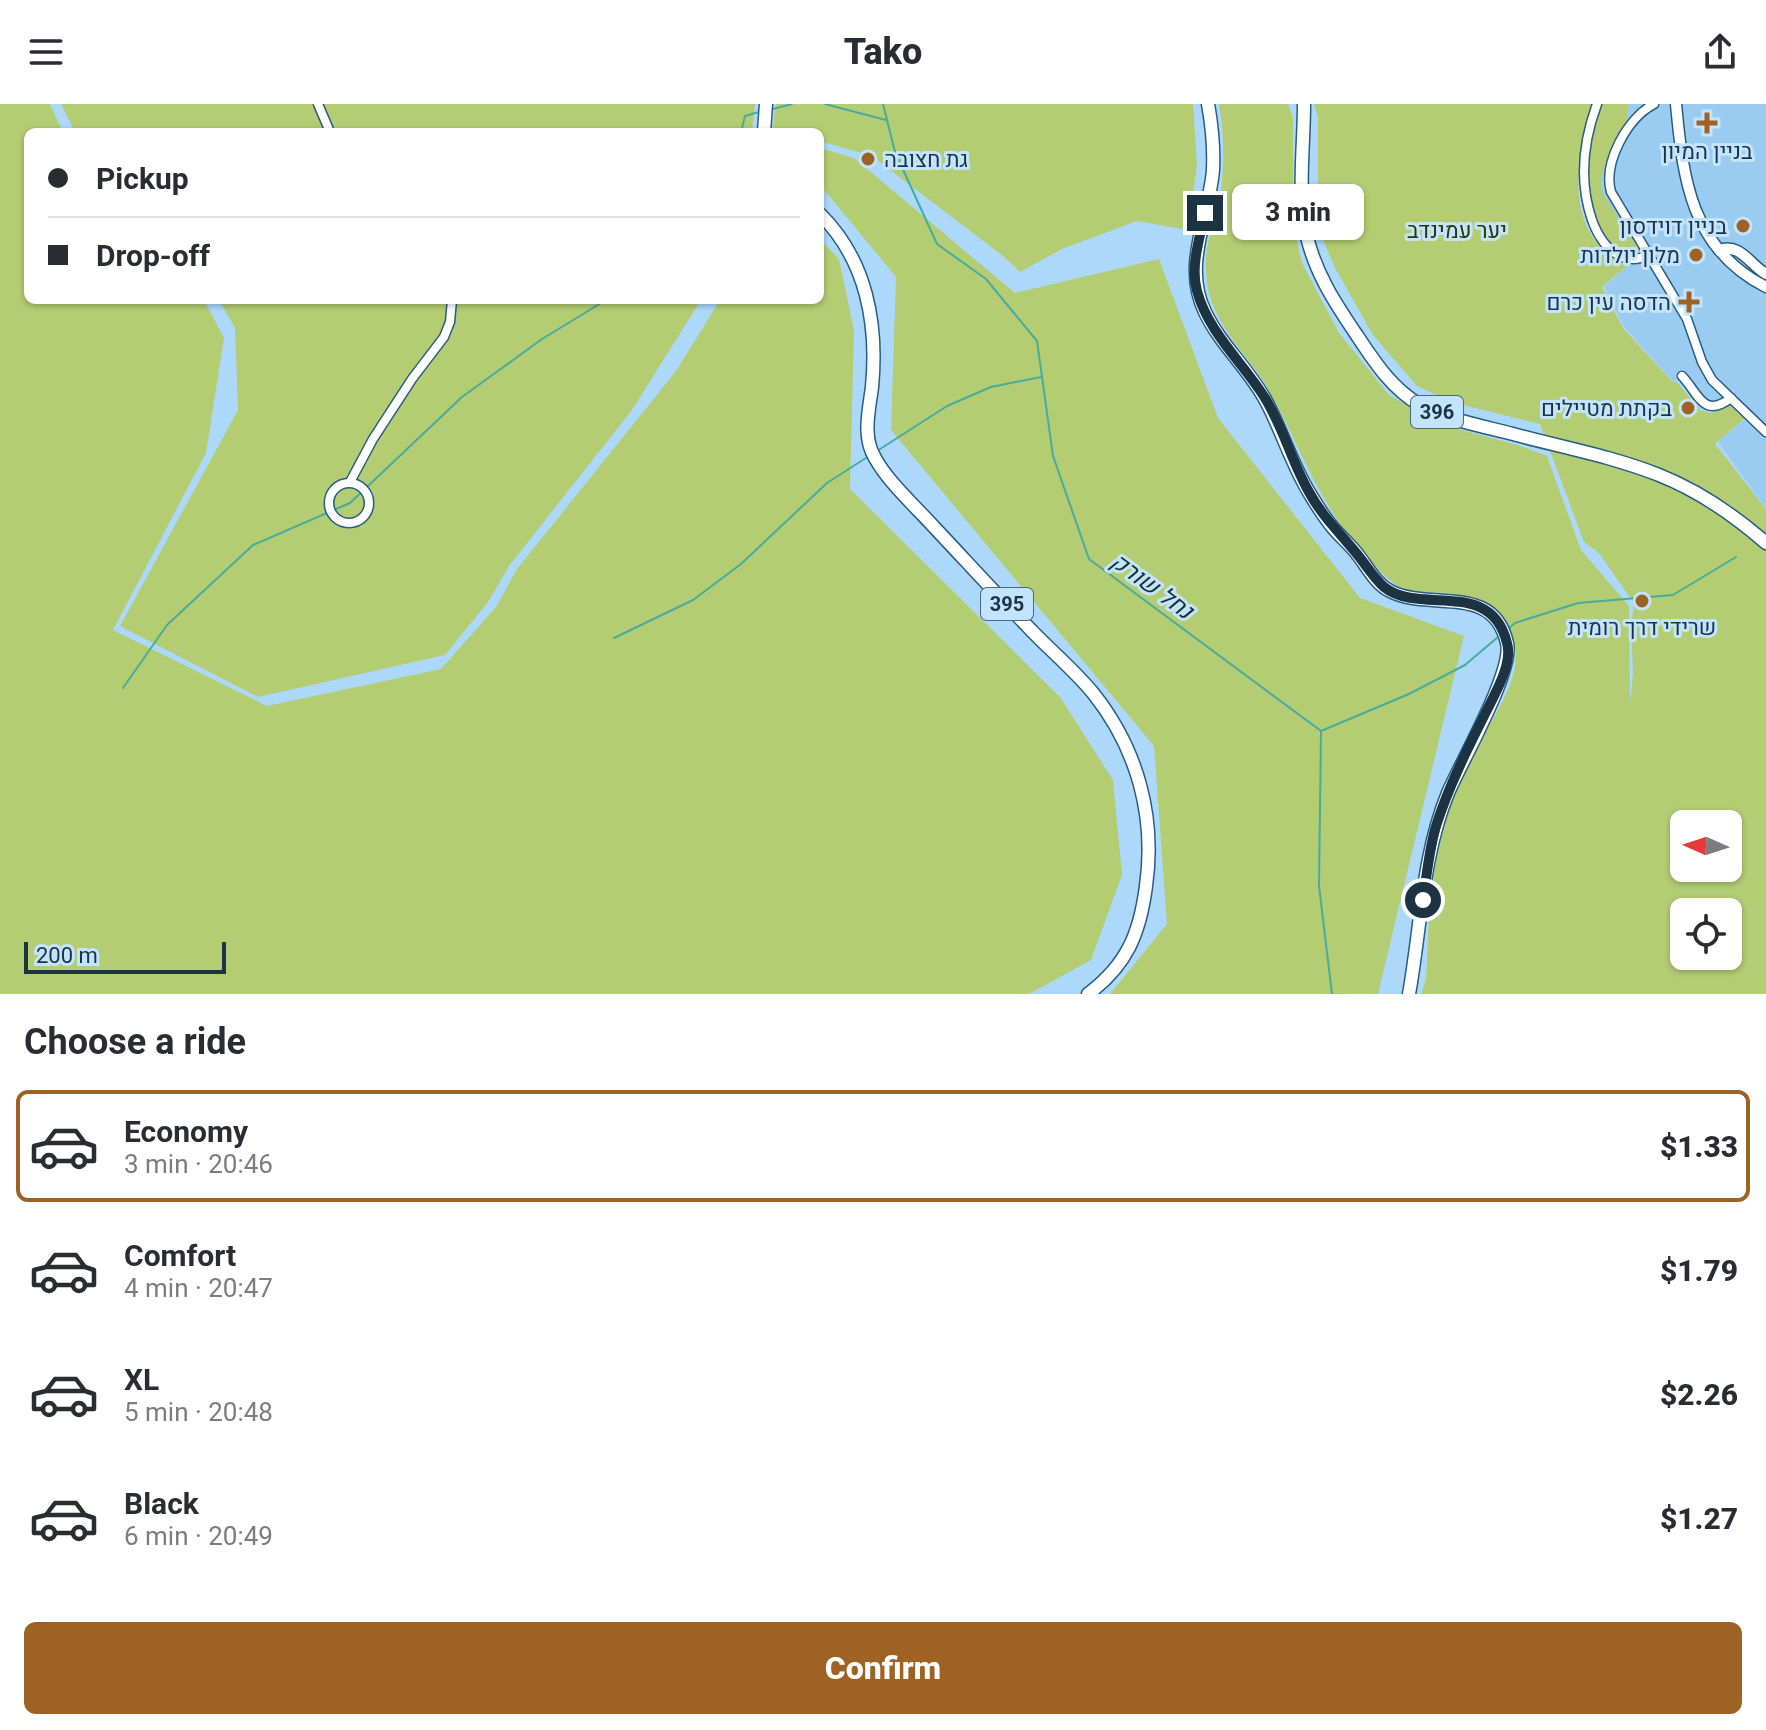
<!DOCTYPE html>
<html lang="en">
<head>
<meta charset="utf-8">
<style>
  :root { --surface:#fff; --page:#f7f7f7; --text:#2b2b33; --muted:#7c7c81; --line:#e1e1e2; --accent:#9f6225 }
  body { margin:0; font-family:Roboto,Heebo,sans-serif; background:var(--page); color:var(--text); height:100vh; display:flex; flex-direction:column; font-size:30px; white-space:nowrap }
  * { box-sizing:border-box; margin:0 }
  p { font-size:26px; color:var(--muted) }
  .icon { flex:none; width:44px; height:44px; fill:none; stroke:currentColor; stroke-width:2; stroke-linecap:round; stroke-linejoin:round }
  .map { position:relative; height:890px; overflow:hidden }
  .drawer { display:flex; flex-direction:column; background:var(--surface); flex:1 }
  .drawer>* { flex:none }
  .banner { position:absolute; left:24px; top:24px; width:800px; height:176px; border-radius:12px; box-shadow:0 2px 6px #0004; display:grid; align-content:center; height:176px; padding:0 24px; background:var(--surface) }
  .needle { width:52px; rotate:273deg }
  .buttons { position:absolute; left:1670px; top:706px; display:grid; gap:16px }
  .buttons a { display:grid; place-items:center; width:72px; height:72px; border-radius:12px; background:var(--surface); box-shadow:0 2px 6px #0004; font-size:40px }
  .scale { position:absolute; left:24px; bottom:20px; width:202px; box-sizing:border-box; padding-left:8px; border:4px solid #1c3343; border-top:0; font-size:22px; line-height:28px; white-space:nowrap; color:#1c3343; -webkit-text-stroke:6px #c3e4fe; paint-order:stroke }
  .end { position:absolute; width:36px; height:36px; margin:-18px; border:10px solid #1c3343; background:#fff; box-shadow:0 0 0 4px #fff }
  .from { border-radius:50% }
  .bubble { position:absolute; height:56px; border-radius:12px; background:var(--surface); box-shadow:0 2px 6px #0004; font-size:26px; font-weight:800; line-height:56px; text-align:center }
  .banner b { display:flex; align-items:center; gap:28px; height:76px; font-size:30px }
  .banner b+b { border-top:2px solid var(--line) }
  .banner i { width:20px; height:20px; background:var(--text) }
  ul { padding:0; list-style:none }
  li { display:flex; align-items:center; gap:24px; height:112px; margin:0 16px 12px; padding:0 8px; border:4px solid transparent; border-radius:12px }
  li div { flex:1 }
  li b { display:block; font-size:30px }
  li em { font-style:normal; font-weight:800 }
  li.selected { border-color:var(--accent) }
  li>.icon { width:72px; height:72px; stroke-width:1.5 }
  h2 { padding:0 24px; font-size:36px; line-height:96px }
  .action { display:flex; gap:16px; margin-top:auto; padding:16px 24px }
  .action a { flex:1; height:92px; border-radius:12px; background:var(--accent); color:#fff; font-size:32px; font-weight:800; line-height:92px; text-align:center }
  header { display:flex; justify-content:space-between; align-items:center; height:104px; padding:0 24px; background:var(--surface); font-size:36px; font-weight:800 }
  .map>svg:first-child { display:block }
  .built { fill:#9accf1 }
  .green { fill:#b4cd73; fill-rule:evenodd }
  .lines { fill:none; stroke-linecap:round; stroke-linejoin:round }
  .stream { stroke:#48ac9d; stroke-width:2 }
  .minor-casing { stroke:#275d83; stroke-width:11 }
  .tertiary-casing { stroke:#275d83; stroke-width:13 }
  .primary-casing { stroke:#275d83; stroke-width:15 }
  .minor { stroke:#fff; stroke-width:8 }
  .tertiary { stroke:#fff; stroke-width:10 }
  .primary { stroke:#fff; stroke-width:12 }
  .route { stroke:#1c3343; stroke-width:10 }
  .poi-dot { fill:#9f6225; stroke:#c3e4fe; stroke-width:3 }
  .labels { text-anchor:middle; stroke-width:6; stroke-linejoin:round; paint-order:stroke }
  .shield { fill:#c3e4fe; stroke:#4e687b; stroke-width:2 }
  .shield-label { font-size:20px; font-weight:bold; fill:#1c3343 }
  .poi-label { font-size:22px; fill:#1c3343; stroke:#c3e4fe; text-anchor:end }
  .park-label { font-size:22px; fill:#2a3600; stroke:#c3e4fe }
  .water-label { font-size:24px; font-style:italic; fill:#15332e; stroke:#c3e4fe }
</style>
</head>
<body>
<header><svg class="icon" aria-label="menu" viewBox="0 0 24 24"><path d="M4 6h16M4 12h16M4 18h16"/></svg>Tako<svg class="icon" aria-label="share" viewBox="0 0 24 24"><path d="M12 15V3M7 8l5-5 5 5M5 13v7h14v-7"/></svg></header>
<div class="map">
<svg width="1766" height="890" viewBox="0 0 1766 890">
  <rect width="100%" height="100%" fill="#acd9fb"/>
  <polygon class="built" points="1596,0 1766,0 1766,404 1718,338 1747,313 1732,299 1711,307 1700,305 1678,276 1673,277 1624,223 1604,183 1632,158 1610,149 1583,103 1582,83"/>
  <g class="green">
    <polygon points="0,0 50,0 63,28 28,28 28,196 204,196 224,234 206,349 113,526 267,602 441,565 496,503 517,465 676,267 720,196 820,196 820,135 839,155 854,226 850,385 1060,593 1113,676 1122,771 1091,856 1029,890 0,890"/>
    <polygon points="61,0 755,0 752,28 75,28"/>
    <polygon points="776,0 1193,0 1197,62 1188,126 1137,117 1062,145 1020,168 1003,152 872,52 820,37 820,28 772,28"/>
    <path d="M1219,0H1288L1293,14V119L1302,159L1339,229L1389,291L1443,321L1521,342L1547,352L1581,446L1629,502L1630,601L1633,568L1631,523L1634,499L1599,449L1584,438L1540,320L1451,298L1417,282L1373,231L1335,164L1321,131L1318,117V13L1314,0H1594C1580,44 1564,108 1603,145C1610,151 1622,155 1631,159L1602,183L1623,224L1672,277L1677,278L1700,306L1711,309L1731,301L1745,314L1715,340L1766,405V890H1421L1426,875C1428,843 1428,810 1433,778C1440,730 1454,683 1477,641C1494,612 1521,576 1515,541C1510,516 1472,491 1447,489C1431,488 1414,492 1400,483C1377,469 1353,438 1338,417C1308,373 1291,323 1264,278C1245,249 1215,220 1208,185C1205,169 1205,147 1210,131C1212,123 1215,116 1217,108C1225,74 1225,35 1219,0ZM1684,720H1728V764H1684ZM1684,808H1728V852H1684Z"/>
    <path d="M1600,0H1629L1627,9V20L1609,52L1603,67L1601,82L1605,93L1641,148C1608,155 1597,124 1590,98C1589,92 1586,86 1585,80C1583,57 1594,22 1600,0Z"/>
    <polygon points="820,44 854,54 1015,189 1159,155 1218,314 1360,494 1464,532 1378,890 1110,890 1167,820 1154,642 891,326 896,173 820,81"/>
    <polygon points="219,196 701,196 632,306 509,462 488,498 445,551 258,593 120,522 238,306 235,224"/>
  </g>
  <g class="lines">
    <g class="stream">
      <polyline points="825,0 886,16"/>
      <polyline points="883,0 895,48 937,140 986,175 1037,237 1053,352 1089,455 1321,627 1319,782 1332,890"/>
      <polyline points="773,5 792,0"/>
      <polyline points="741,28 745,12 759,8"/>
      <polyline points="877,347 947,302 991,283 1041,273"/>
      <polyline points="1509,524 1515,519 1578,499 1673,491 1736,453"/>
      <polyline points="614,534 693,496 741,460 827,379 869,352"/>
      <polyline points="123,584 167,521 253,441 350,399 462,293 542,235 606,196"/>
      <polyline points="1321,627 1409,590 1465,561 1498,533"/>
    </g>
    <defs>
      <g id="minor">
        <polyline points="318,0 330,28"/>
        <path d="M1597,0C1583,38 1579,78 1592,116C1597,130 1606,144 1618,151C1628,156 1639,156 1648,151"/>
        <path d="M1654,0C1627,14 1603,59 1611,88L1687,215L1702,258L1712,276L1766,328"/>
        <path d="M1682,272C1699,290 1703,315 1731,294"/>
        <polyline points="350,378 373,335 412,275 444,233 450,218 452,196"/>
        <circle cx="349" cy="399" r="20"/>
      </g>
      <g id="tertiary">
        <path d="M1676,0C1683,75 1691,145 1766,183"/>
        <path d="M1719,146C1741,139 1749,160 1766,170"/>
      </g>
      <g id="primary">
        <path d="M1208,0C1212,22 1214,44 1213,66C1209,114 1182,161 1205,208C1220,240 1249,265 1266,297C1282,327 1292,361 1310,390C1316,400 1323,411 1330,420C1338,431 1350,440 1358,451C1368,464 1376,480 1390,487C1430,508 1493,478 1507,539C1514,567 1461,658 1448,689C1422,752 1421,824 1409,890"/>
        <path d="M1304,0C1304,44 1297,90 1307,133C1316,170 1335,199 1356,230C1374,257 1391,284 1420,301C1448,316 1482,322 1513,330C1561,343 1611,352 1659,371C1697,386 1735,412 1766,439"/>
        <polyline points="764,28 766,0"/>
        <path d="M820,110C867,156 878,221 872,283C869,307 862,333 875,354C888,378 916,403 934,423C966,457 997,491 1030,525C1050,546 1074,566 1093,589C1137,644 1156,712 1146,782C1140,829 1127,861 1088,890"/>
      </g>
    </defs>
    <use href="#minor" class="minor-casing"/>
    <use href="#tertiary" class="tertiary-casing"/>
    <use href="#primary" class="primary-casing"/>
    <use href="#minor" class="minor"/>
    <use href="#tertiary" class="tertiary"/>
    <use href="#primary" class="primary"/>
  </g>
  <g class="lines">
    <path class="route" d="M1205,109C1200,133 1190,162 1197,187C1208,228 1243,259 1265,294C1283,323 1292,358 1309,388C1322,412 1340,429 1357,450C1366,461 1373,473 1384,483C1420,512 1491,473 1507,539C1512,557 1500,580 1492,596C1472,636 1451,676 1437,719C1429,743 1427,771 1423,796"/>
  </g>
  <g class="poi-dot">
    <path d="M1703 7h8v8h8v8h-8v8h-8v-8h-8v-8h8z"/>
    <circle cx="868" cy="55" r="8"/>
    <circle cx="1743" cy="122" r="8"/>
    <circle cx="1696" cy="151" r="8"/>
    <path d="M1685 186h8v8h8v8h-8v8h-8v-8h-8v-8h8z"/>
    <circle cx="1688" cy="304" r="8"/>
    <circle cx="1642" cy="497" r="8"/>
  </g>
  <g class="labels">
    <g class="shield">
      <rect x="1411" y="292" width="52" height="32" rx="6"/>
      <rect x="981" y="484" width="52" height="32" rx="6"/>
    </g>
    <g class="shield-label">
      <text x="1437" y="315">396</text>
      <text x="1007" y="507">395</text>
    </g>
    <g class="poi-label">
      <text x="1707" y="55" text-anchor="middle">בניין המיון</text>
      <text x="884" y="63" text-anchor="start">גת חצובה</text>
      <text x="1727" y="130">בניין דוידסון</text>
      <text x="1680" y="159">מלון יולדות</text>
      <text x="1671" y="206">הדסה עין כרם</text>
      <text x="1672" y="312">בקתת מטיילים</text>
      <text x="1642" y="531" text-anchor="middle">שרידי דרך רומית</text>
    </g>
    <g class="park-label">
      <text x="1457" y="134">יער עמינדב</text>
    </g>
    <g class="water-label">
      <text transform="translate(1152 482) rotate(36)" y="8">נחל שורק</text>
    </g>
  </g>
</svg>
<div class="buttons">
<a><svg class="needle" viewBox="-14 -14 28 28"><path d="M0-13l5 13h-10z" fill="#e53935"/><path d="M0 13l5-13h-10z" fill="#7c7c81"/></svg></a>
<a><svg class="icon" aria-label="locate" viewBox="0 0 24 24"><circle cx="12" cy="12" r="6"/><path d="M12 2v4M12 18v4M2 12h4M18 12h4"/></svg></a>
</div>
<div class="scale">200 m</div>
<i class="end from" style="left:1423px;top:796px"></i>
<i class="end" style="left:1205px;top:109px"></i>
<div class="bubble" style="left:1232px;top:80px;width:132px">3 min</div>
<div class="banner">
<b><i class="from"></i>Pickup</b>
<b><i></i>Drop-off</b>
</div>
</div>
<section class="drawer">
<h2>Choose a ride</h2>
<ul>
<li class="selected"><svg class="icon" aria-label="car" viewBox="0 0 24 24"><path d="M5 17H2v-5l4-1 3-4h7l3 4 3 1v5h-3M9 17h6M6 11h13"/><circle cx="7" cy="17" r="2"/><circle cx="17" cy="17" r="2"/></svg><div><b>Economy</b><p>3 min · 20:46</p></div><em>$1.33</em></li>
<li><svg class="icon" aria-label="car" viewBox="0 0 24 24"><path d="M5 17H2v-5l4-1 3-4h7l3 4 3 1v5h-3M9 17h6M6 11h13"/><circle cx="7" cy="17" r="2"/><circle cx="17" cy="17" r="2"/></svg><div><b>Comfort</b><p>4 min · 20:47</p></div><em>$1.79</em></li>
<li><svg class="icon" aria-label="car" viewBox="0 0 24 24"><path d="M5 17H2v-5l4-1 3-4h7l3 4 3 1v5h-3M9 17h6M6 11h13"/><circle cx="7" cy="17" r="2"/><circle cx="17" cy="17" r="2"/></svg><div><b>XL</b><p>5 min · 20:48</p></div><em>$2.26</em></li>
<li><svg class="icon" aria-label="car" viewBox="0 0 24 24"><path d="M5 17H2v-5l4-1 3-4h7l3 4 3 1v5h-3M9 17h6M6 11h13"/><circle cx="7" cy="17" r="2"/><circle cx="17" cy="17" r="2"/></svg><div><b>Black</b><p>6 min · 20:49</p></div><em>$1.27</em></li>
</ul>
<div class="action"><a>Confirm</a></div>
</section>
</body>
</html>
